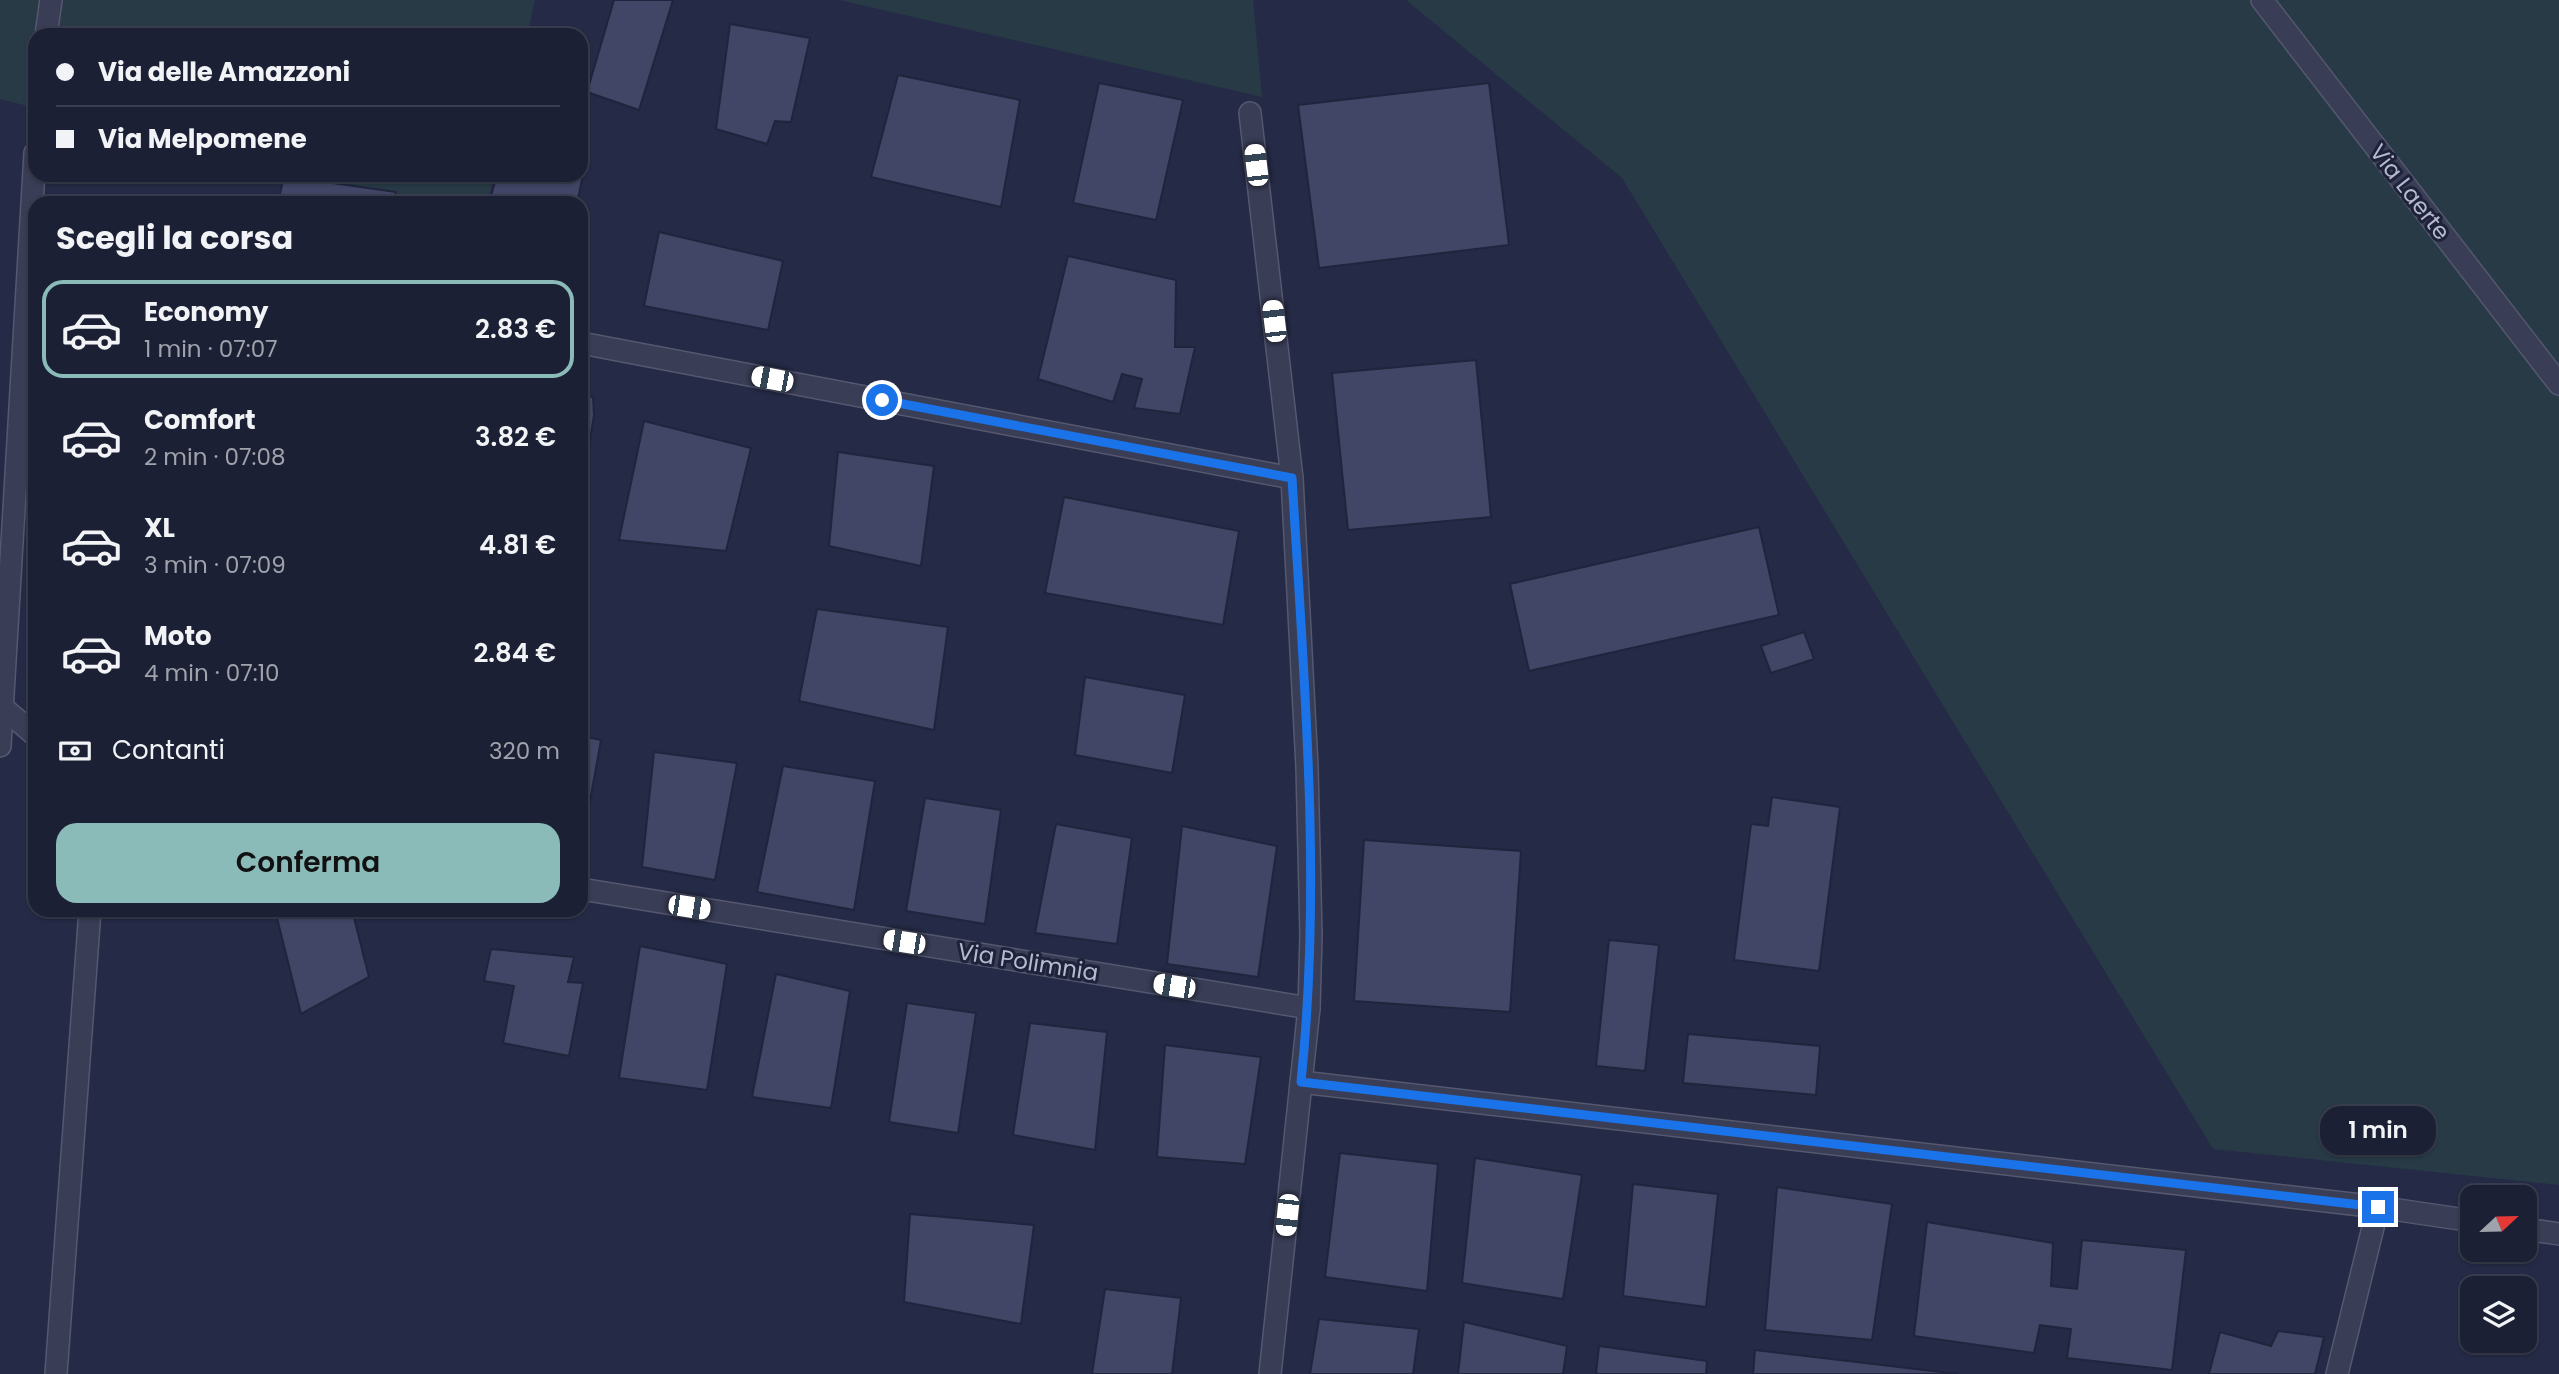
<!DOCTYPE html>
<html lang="it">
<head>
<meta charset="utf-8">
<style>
  :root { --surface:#1c2034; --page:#292d40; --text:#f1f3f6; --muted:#a0a3ac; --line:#3a3e4f; --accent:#8bbbb9 }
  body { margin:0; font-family:Poppins,sans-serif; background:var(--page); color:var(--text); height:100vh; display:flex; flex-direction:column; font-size:26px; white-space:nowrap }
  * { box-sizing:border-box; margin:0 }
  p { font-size:23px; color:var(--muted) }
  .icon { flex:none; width:38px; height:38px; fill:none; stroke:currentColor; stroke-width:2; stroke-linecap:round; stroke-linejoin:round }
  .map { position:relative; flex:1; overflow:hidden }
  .sheet { position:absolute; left:28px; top:196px; width:560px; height:721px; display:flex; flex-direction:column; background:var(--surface); border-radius:21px; box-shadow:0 2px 5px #0004,0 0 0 2px var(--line) }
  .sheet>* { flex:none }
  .guide { position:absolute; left:28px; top:28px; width:560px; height:154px; border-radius:21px; box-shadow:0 2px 5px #0004,0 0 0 2px var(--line); display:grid; align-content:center; height:154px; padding:0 28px; background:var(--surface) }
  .needle { width:46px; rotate:68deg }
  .fabs { position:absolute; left:2460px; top:1185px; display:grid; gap:14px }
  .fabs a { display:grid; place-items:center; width:77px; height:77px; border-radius:14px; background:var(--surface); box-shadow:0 2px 5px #0004,0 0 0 2px var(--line); font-size:35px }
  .end { position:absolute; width:32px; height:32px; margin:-16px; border:9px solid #1a73e8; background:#fff; box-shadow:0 0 0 4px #fff }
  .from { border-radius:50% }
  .bubble { position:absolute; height:49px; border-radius:21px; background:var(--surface); box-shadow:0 2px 5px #0004,0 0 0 2px var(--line); font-size:23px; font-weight:600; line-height:49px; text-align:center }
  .car { position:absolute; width:21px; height:42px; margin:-21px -10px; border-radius:9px; box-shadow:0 0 5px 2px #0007; background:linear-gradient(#fff 24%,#345 0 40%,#fff 0 76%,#345 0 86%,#fff 0) }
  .guide b { display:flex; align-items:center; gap:24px; height:66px; font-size:26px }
  .guide b+b { border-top:2px solid var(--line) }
  .guide i { width:18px; height:18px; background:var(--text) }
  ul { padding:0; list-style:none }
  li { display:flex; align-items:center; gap:21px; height:98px; margin:0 14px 10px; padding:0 14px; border:4px solid transparent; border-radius:21px }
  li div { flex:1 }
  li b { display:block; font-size:26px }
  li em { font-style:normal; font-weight:600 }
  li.selected { border-color:var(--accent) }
  li>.icon { width:63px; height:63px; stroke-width:1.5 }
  h2 { padding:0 28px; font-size:32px; line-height:84px }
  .pay { display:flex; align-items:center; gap:18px; height:77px; padding:0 28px; font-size:26px }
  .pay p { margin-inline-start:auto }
  .cta { display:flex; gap:14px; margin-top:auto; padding:14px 28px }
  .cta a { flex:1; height:80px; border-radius:21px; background:var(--accent); color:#111; font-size:28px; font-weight:600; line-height:80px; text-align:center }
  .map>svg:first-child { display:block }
  .green { fill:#273a46 }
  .building { fill:#414666; stroke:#20243c; stroke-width:2 }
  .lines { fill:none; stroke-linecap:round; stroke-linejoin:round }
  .minor-casing { stroke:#55586f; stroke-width:24 }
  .minor { stroke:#393d55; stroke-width:21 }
  .route { stroke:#1a73e8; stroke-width:9 }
  .labels { text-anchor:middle; stroke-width:6; stroke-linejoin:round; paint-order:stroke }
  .street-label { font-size:23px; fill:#b7bace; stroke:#1e223a }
</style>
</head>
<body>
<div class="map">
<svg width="2559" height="1374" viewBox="0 0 2559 1374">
  <rect width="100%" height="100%" fill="#252a46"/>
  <g class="green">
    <polygon points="0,0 535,0 527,35 35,35 35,108 0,99"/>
    <polygon points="839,0 1253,0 1262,97"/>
    <polygon points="1406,0 2559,0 2559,1185 2213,1149 1622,178"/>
    <polygon points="313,175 494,175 488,203 428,203"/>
  </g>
  <g class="building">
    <polygon points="614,0 673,0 639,110 587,92"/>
    <polygon points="730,24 810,38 791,122 775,121 767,144 716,129"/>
    <polygon points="898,75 1020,100 1001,207 871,177"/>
    <polygon points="1099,83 1183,100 1156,220 1073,203"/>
    <polygon points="1489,83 1509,245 1319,268 1298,105"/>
    <polygon points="581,160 586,161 577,203 489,203 497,175 581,175"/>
    <polygon points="284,176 396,192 392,203 278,203"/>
    <polygon points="659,232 783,261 768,330 644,306"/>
    <polygon points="1068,256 1176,280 1175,347 1195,347 1180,414 1134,408 1142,379 1122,374 1113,402 1038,379"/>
    <polygon points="1476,360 1491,517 1348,530 1332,373"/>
    <polygon points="581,395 593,397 594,415 584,478 581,477"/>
    <polygon points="644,421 751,448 726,551 619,540"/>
    <polygon points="838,452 934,466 921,566 829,546"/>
    <polygon points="1064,497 1239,531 1223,625 1045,593"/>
    <polygon points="1759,527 1779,615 1529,671 1510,584"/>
    <polygon points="817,609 948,627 934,730 799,701"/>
    <polygon points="1804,632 1814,659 1771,673 1761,646"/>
    <polygon points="1085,677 1185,695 1172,773 1075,755"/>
    <polygon points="581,736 601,740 581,851"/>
    <polygon points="654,752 737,763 715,880 642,867"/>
    <polygon points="783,766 875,781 854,910 757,892"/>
    <polygon points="1772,797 1840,807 1819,971 1734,960 1751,824 1768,826"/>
    <polygon points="925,798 1001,810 985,924 906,911"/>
    <polygon points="1056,824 1132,838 1117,944 1035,933"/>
    <polygon points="1182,826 1277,846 1258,977 1167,964"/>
    <polygon points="1364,840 1521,851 1510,1012 1354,1001"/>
    <polygon points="275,910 352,910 369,977 301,1014"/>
    <polygon points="1609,940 1659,945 1645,1071 1596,1066"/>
    <polygon points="640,946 727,964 707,1090 619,1078"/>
    <polygon points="491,949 574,957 568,982 583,983 569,1056 503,1043 514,986 484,981"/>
    <polygon points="776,974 850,991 831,1108 752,1097"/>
    <polygon points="907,1003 976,1013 958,1133 889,1122"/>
    <polygon points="1030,1023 1107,1032 1095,1150 1013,1135"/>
    <polygon points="1688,1034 1820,1046 1816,1095 1683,1083"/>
    <polygon points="1165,1045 1261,1057 1245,1164 1157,1157"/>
    <polygon points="1340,1153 1438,1164 1427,1291 1325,1277"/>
    <polygon points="1475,1158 1582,1175 1563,1299 1462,1283"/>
    <polygon points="1633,1184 1718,1194 1706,1307 1623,1296"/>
    <polygon points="1777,1187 1892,1204 1872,1340 1765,1330"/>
    <polygon points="910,1214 1034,1225 1021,1324 904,1302"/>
    <polygon points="1927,1222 2053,1243 2051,1286 2077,1289 2082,1240 2186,1250 2172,1370 2067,1358 2071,1329 2040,1325 2034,1353 1914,1336"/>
    <polygon points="1105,1289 1181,1298 1172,1374 1092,1374"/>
    <polygon points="1319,1319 1419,1329 1413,1374 1310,1374"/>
    <polygon points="1464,1322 1567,1346 1563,1374 1458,1374"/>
    <polygon points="2278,1331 2324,1337 2315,1374 2209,1374 2220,1332 2271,1346"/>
    <polygon points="1599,1346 1707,1361 1706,1374 1596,1374"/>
    <polygon points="1755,1350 1958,1374 1753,1374"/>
  </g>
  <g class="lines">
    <defs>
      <g id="minor">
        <polyline points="2262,0 2559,384"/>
        <polyline points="46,35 51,0"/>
        <polyline points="1250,113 1292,478 1307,767 1311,935 1309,1008 1270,1374"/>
        <polyline points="581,343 1292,478"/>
        <polyline points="2,707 35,735"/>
        <polyline points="0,746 35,153"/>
        <polyline points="581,889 1309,1008"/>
        <polyline points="1301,1082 2378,1207"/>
        <polyline points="2525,1229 2559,1234"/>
        <polyline points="56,1374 90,910"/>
        <polyline points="2337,1374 2378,1207 2473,1221"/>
      </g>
    </defs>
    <use href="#minor" class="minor-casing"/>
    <use href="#minor" class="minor"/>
  </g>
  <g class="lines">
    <path class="route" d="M882,400L1292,478C1304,679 1322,882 1301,1082L2378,1207"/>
  </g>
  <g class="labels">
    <g class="street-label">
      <text transform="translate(2410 192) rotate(52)" y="8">Via Laerte</text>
      <text transform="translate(1028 962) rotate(9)" y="8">Via Polimnia</text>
    </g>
  </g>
</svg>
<div class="fabs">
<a><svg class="needle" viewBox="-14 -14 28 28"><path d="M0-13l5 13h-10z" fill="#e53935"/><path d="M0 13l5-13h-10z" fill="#a0a3ac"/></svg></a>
<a><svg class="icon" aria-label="layers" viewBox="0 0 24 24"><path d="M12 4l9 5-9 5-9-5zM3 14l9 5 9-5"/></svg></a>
</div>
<i class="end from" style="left:882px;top:400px"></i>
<i class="end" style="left:2378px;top:1207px"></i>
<div class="bubble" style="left:2320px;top:1106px;width:116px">1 min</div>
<i class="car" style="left:1256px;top:165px;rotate:353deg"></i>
<i class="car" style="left:1274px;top:321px;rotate:353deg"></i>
<i class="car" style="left:772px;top:379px;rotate:281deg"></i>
<i class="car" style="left:689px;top:907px;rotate:99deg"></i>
<i class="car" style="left:904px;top:942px;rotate:279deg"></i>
<i class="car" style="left:1174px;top:986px;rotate:279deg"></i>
<i class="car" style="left:1287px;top:1215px;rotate:186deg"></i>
<div class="guide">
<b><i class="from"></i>Via delle Amazzoni</b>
<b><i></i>Via Melpomene</b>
</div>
<section class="sheet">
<h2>Scegli la corsa</h2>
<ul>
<li class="selected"><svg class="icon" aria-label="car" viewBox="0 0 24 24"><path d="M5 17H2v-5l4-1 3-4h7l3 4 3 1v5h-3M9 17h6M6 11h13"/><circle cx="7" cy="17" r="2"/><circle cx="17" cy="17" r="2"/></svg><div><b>Economy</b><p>1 min · 07:07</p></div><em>2.83 €</em></li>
<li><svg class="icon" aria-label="car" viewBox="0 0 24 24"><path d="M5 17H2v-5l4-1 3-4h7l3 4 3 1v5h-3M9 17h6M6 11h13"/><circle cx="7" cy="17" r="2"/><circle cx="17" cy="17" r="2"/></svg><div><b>Comfort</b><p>2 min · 07:08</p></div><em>3.82 €</em></li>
<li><svg class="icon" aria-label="car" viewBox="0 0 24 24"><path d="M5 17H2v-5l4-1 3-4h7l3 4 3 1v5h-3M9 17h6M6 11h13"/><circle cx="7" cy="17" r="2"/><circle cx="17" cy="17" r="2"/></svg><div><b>XL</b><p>3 min · 07:09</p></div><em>4.81 €</em></li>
<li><svg class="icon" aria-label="car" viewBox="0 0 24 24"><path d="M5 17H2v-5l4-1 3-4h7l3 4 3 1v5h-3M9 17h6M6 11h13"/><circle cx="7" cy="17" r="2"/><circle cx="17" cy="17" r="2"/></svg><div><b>Moto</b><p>4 min · 07:10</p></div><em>2.84 €</em></li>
</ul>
<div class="pay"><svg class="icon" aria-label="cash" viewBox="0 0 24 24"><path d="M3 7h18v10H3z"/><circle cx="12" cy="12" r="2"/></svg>Contanti<p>320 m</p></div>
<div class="cta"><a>Conferma</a></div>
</section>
</div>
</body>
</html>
